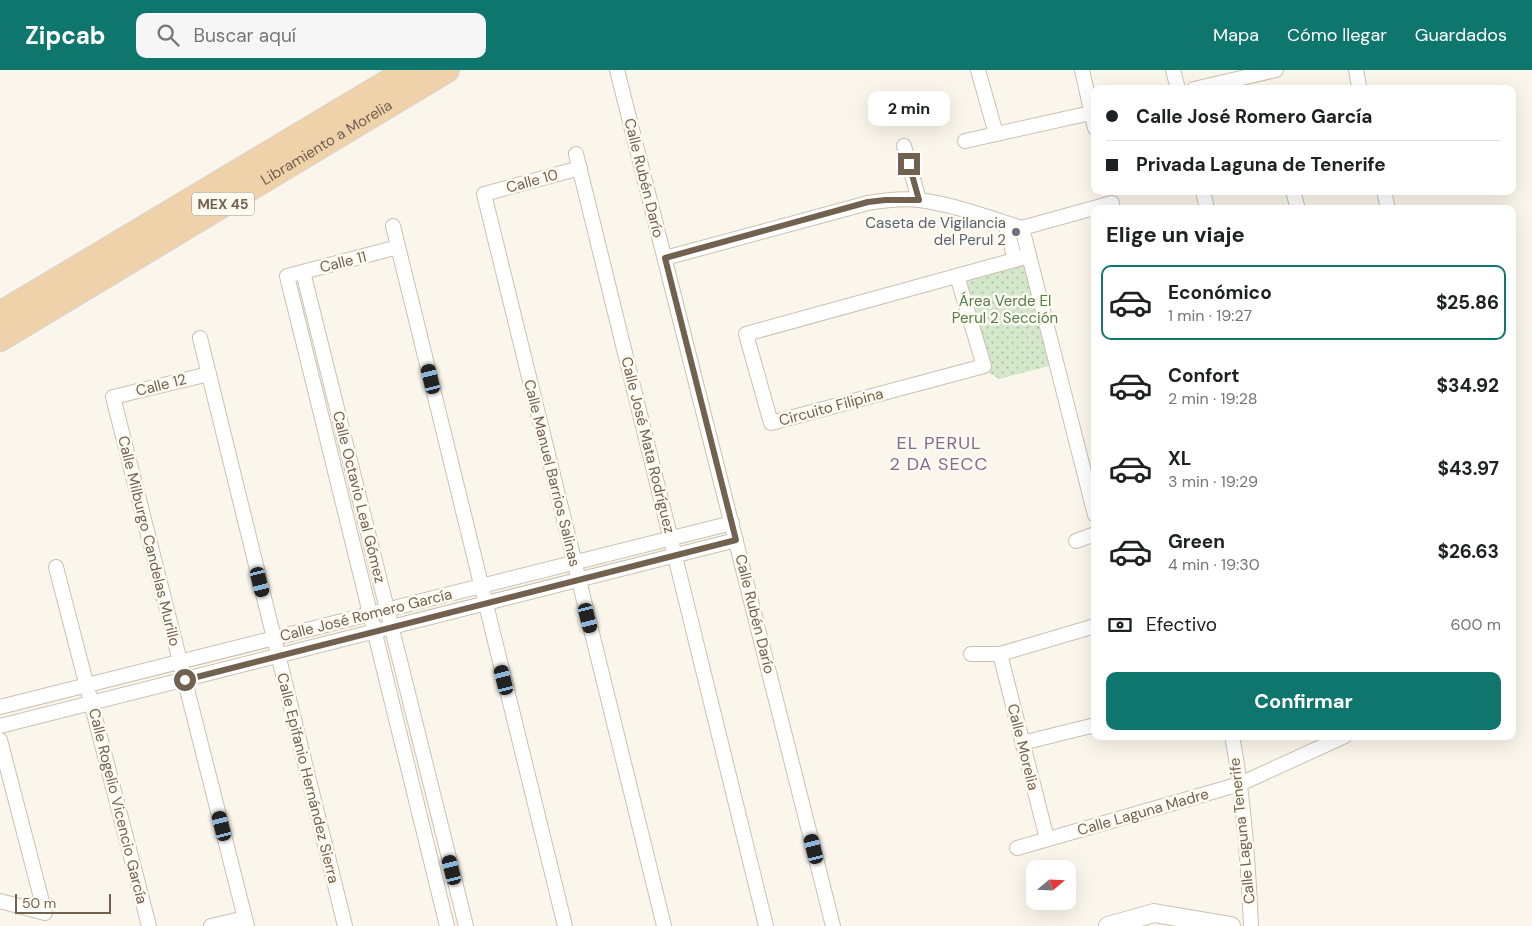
<!DOCTYPE html>
<html lang="es">
<head>
<meta charset="utf-8">
<style>
  :root { --surface:#fff; --page:#f6f6f6; --text:#202124; --muted:#757577; --line:#e0e0e0; --accent:#0f766e }
  body { margin:0; font-family:"DM Sans",sans-serif; background:var(--page); color:var(--text); height:100vh; display:flex; flex-direction:column; font-size:19px; white-space:nowrap }
  * { box-sizing:border-box; margin:0 }
  p { font-size:16px; color:var(--muted) }
  .icon { flex:none; width:28px; height:28px; fill:none; stroke:currentColor; stroke-width:2; stroke-linecap:round; stroke-linejoin:round }
  .map { position:relative; flex:1; overflow:hidden }
  .drawer { position:absolute; left:1091px; top:135px; width:425px; height:535px; display:flex; flex-direction:column; background:var(--surface); border-radius:10px; box-shadow:0 5px 20px #0002 }
  .drawer>* { flex:none }
  .banner { position:absolute; left:1091px; top:15px; width:425px; height:110px; border-radius:10px; box-shadow:0 5px 20px #0002; display:grid; align-content:center; height:110px; padding:0 15px; background:var(--surface) }
  .needle { width:32px; rotate:71deg }
  .fabs { position:absolute; left:1026px; top:790px; display:grid; gap:10px }
  .fabs a { display:grid; place-items:center; width:50px; height:50px; border-radius:10px; background:var(--surface); box-shadow:0 5px 20px #0002; font-size:25px }
  .scale { position:absolute; left:15px; bottom:12px; width:96px; box-sizing:border-box; padding-left:5px; border:2px solid #736150; border-top:0; font-size:14px; line-height:18px; white-space:nowrap; color:#736150; -webkit-text-stroke:4px #fdfaf1; paint-order:stroke }
  .end { position:absolute; width:22px; height:22px; margin:-11px; border:6px solid #736150; background:#fff; box-shadow:0 0 0 2px #fff }
  .from { border-radius:50% }
  .bubble { position:absolute; height:35px; border-radius:10px; background:var(--surface); box-shadow:0 5px 20px #0002; font-size:16px; font-weight:700; line-height:35px; text-align:center }
  .car { position:absolute; width:15px; height:30px; margin:-15px -8px; border-radius:6px; box-shadow:0 0 4px 1px #0007; background:linear-gradient(#222 24%,#8ab4d8 0 40%,#222 0 76%,#8ab4d8 0 86%,#222 0) }
  .banner b { display:flex; align-items:center; gap:18px; height:48px; font-size:19px }
  .banner b+b { border-top:1px solid var(--line) }
  .banner i { width:12px; height:12px; background:var(--text) }
  ul { padding:0; list-style:none }
  li { display:flex; align-items:center; gap:15px; height:75px; margin:0 10px 8px; padding:0 5px; border:2px solid transparent; border-radius:10px }
  li div { flex:1 }
  li b { display:block; font-size:19px }
  li em { font-style:normal; font-weight:700 }
  li.on { border-color:var(--accent) }
  li>.icon { width:45px; height:45px; stroke-width:1.5 }
  h2 { padding:0 15px; font-size:22px; line-height:60px }
  .pay { display:flex; align-items:center; gap:12px; height:55px; padding:0 15px; font-size:19px }
  .pay p { margin-inline-start:auto }
  .action { display:flex; gap:10px; margin-top:auto; padding:10px 15px }
  .action a { flex:1; height:58px; border-radius:10px; background:var(--accent); color:#fff; font-size:20px; font-weight:700; line-height:58px; text-align:center }
  header { display:flex; align-items:center; gap:30px; box-sizing:border-box; height:70px; padding:0 25px; background:var(--accent); color:#fff }
  header strong { font-size:24px }
  nav { display:flex; gap:28px; margin-inline-start:auto; font-size:18px }
  .search { width:350px; height:45px; background:var(--page); display:flex; align-items:center; gap:12px; box-sizing:border-box; padding:0 18px; border-radius:10px; color:var(--muted); font-size:19px }
  .map>svg:first-child { display:block }
  .grass { fill:url(#grass-dots) }
  .lines { fill:none; stroke-linecap:round; stroke-linejoin:round }
  .minor-casing { stroke:#ccc0b2; stroke-width:16 }
  .tertiary-casing { stroke:#ccc0b2; stroke-width:20 }
  .trunk-casing { stroke:#d8d3ce; stroke-width:26 }
  .minor { stroke:#fff; stroke-width:14 }
  .tertiary { stroke:#fff; stroke-width:18 }
  .trunk { stroke:#f0d2aa; stroke-width:24 }
  .route { stroke:#736150; stroke-width:6 }
  .worship-dot { fill:#6b7280; stroke:#fdfaf1; stroke-width:2 }
  .labels { text-anchor:middle; stroke-width:5; stroke-linejoin:round; paint-order:stroke }
  .shield { fill:#fdfaf1; stroke:#9c8f80; stroke-width:1 }
  .shield-label { font-size:14px; font-weight:bold; fill:#736150 }
  .street-label { font-size:15px; fill:#736150; stroke:#fdfaf1 }
  .worship-label { font-size:15px; fill:#5b616d; stroke:#fdfaf1; text-anchor:end }
  .park-label { font-size:15px; fill:#557d4d; stroke:#fdfaf1 }
  .quarter-label { font-size:18px; letter-spacing:1px; fill:#87688e; stroke:#fdfaf1 }
</style>
</head>
<body>
<header>
<strong>Zipcab</strong>
<div class="search"><svg class="icon" aria-label="search" viewBox="0 0 24 24"><circle cx="10" cy="10" r="6"/><path d="M15 15l6 6"/></svg>Buscar aquí</div>
<nav><a>Mapa</a><a>Cómo llegar</a><a>Guardados</a></nav>
</header>
<div class="map">
<svg width="1532" height="856" viewBox="0 0 1532 856">
  <defs>
    <pattern id="grass-dots" width="8" height="8" patternUnits="userSpaceOnUse" patternTransform="scale(1.25)"><rect width="8" height="8" fill="#d3e7ca"/><path d="M2 2h.1M6 6h.1" fill="none" stroke="#b0bfa6" stroke-width="1.8" stroke-linecap="round"/></pattern>
  </defs>
  <rect width="100%" height="100%" fill="#fbf6eb"/>
  <polygon class="grass" points="1027,191 1053,295 999,309 989,303 962,211"/>
  <g class="lines">
    <defs>
      <g id="minor">
        <polyline points="617,0 833,856"/>
        <polyline points="978,0 996,64"/>
        <polyline points="1082,0 1095,58"/>
        <polyline points="1173,0 1178,19"/>
        <polyline points="1356,0 1359,16"/>
        <polyline points="1194,19 1276,0"/>
        <polyline points="965,71 1095,42"/>
        <polyline points="904,76 919,130"/>
        <polyline points="576,84 766,856"/>
        <polyline points="580,98 484,124 664,856"/>
        <polyline points="1203,121 1207,139"/>
        <polyline points="1293,121 1298,139"/>
        <polyline points="1384,121 1388,139"/>
        <polyline points="1005,153 1015,190"/>
        <polyline points="393,156 565,856"/>
        <polyline points="1022,158 1095,445"/>
        <polyline points="1022,158 1112,133"/>
        <polyline points="398,177 287,206 447,856"/>
        <path d="M665,188L868,133C885,130 902,128 919,130C952,134 990,148 1022,158"/>
        <polyline points="303,202 466,856"/>
        <polyline points="957,206 984,296 771,353 746,264 1029,186"/>
        <polyline points="200,268 345,856"/>
        <polyline points="209,304 113,327 247,856"/>
        <polyline points="1076,471 1095,464"/>
        <polyline points="56,497 149,856"/>
        <polyline points="971,584 1000,584 1095,556"/>
        <polyline points="1000,584 1047,769"/>
        <polyline points="0,637 732,453"/>
        <polyline points="0,656 736,470"/>
        <path d="M1232,666C1244,729 1248,792 1251,856"/>
        <polyline points="0,670 45,843 0,831"/>
        <polyline points="1022,673 1095,655"/>
        <polyline points="1017,778 1240,714 1345,666"/>
        <polyline points="211,856 245,848"/>
      </g>
      <polyline id="tertiary" points="1108,856 1154,843 1231,856"/>
      <g id="trunk">
        <polyline points="0,244 408,0"/>
        <path id="s1" d="M0,269L447,0"/>
      </g>
    </defs>
    <use href="#minor" class="minor-casing"/>
    <use href="#tertiary" class="tertiary-casing"/>
    <use href="#trunk" class="trunk-casing"/>
    <use href="#minor" class="minor"/>
    <use href="#tertiary" class="tertiary"/>
    <use href="#trunk" class="trunk"/>
  </g>
  <g class="lines">
    <polyline class="route" points="185,610 736,470 665,188 868,132 885,130 919,130 909,94"/>
  </g>
  <circle class="worship-dot" cx="1016" cy="162" r="5"/>
  <g class="labels">
    <rect class="shield" x="192" y="122.5" width="62" height="23" rx="4"/>
    <g class="shield-label">
      <text x="223" y="139">MEX 45</text>
    </g>
    <g class="street-label">
      <text dy="5" stroke="none"><textPath href="#s1" startOffset="381">Libramiento a Morelia</textPath></text>
      <text transform="translate(644 108) rotate(76)" y="5">Calle Rubén Darío</text>
      <text transform="translate(532 111) rotate(-15)" y="5">Calle 10</text>
      <text transform="translate(343 192) rotate(-14)" y="5">Calle 11</text>
      <text transform="translate(161 315) rotate(-14)" y="5">Calle 12</text>
      <text transform="translate(831 337) rotate(-15)" y="5">Circuito Filipina</text>
      <text transform="translate(648 375) rotate(76)" y="5">Calle José Mata Rodríguez</text>
      <text transform="translate(552 403) rotate(76)" y="5">Calle Manuel Barrios Salinas</text>
      <text transform="translate(359 427) rotate(76)" y="5">Calle Octavio Leal Gómez</text>
      <text transform="translate(149 471) rotate(76)" y="5">Calle Milburgo Candelas Murillo</text>
      <text transform="translate(755 544) rotate(76)" y="5">Calle Rubén Darío</text>
      <text transform="translate(366 545) rotate(-14)" y="5">Calle José Romero García</text>
      <text transform="translate(1023 677) rotate(76)" y="5">Calle Morelia</text>
      <text transform="translate(308 708) rotate(76)" y="5">Calle Epifanio Hernández Sierra</text>
      <text transform="translate(118 736) rotate(76)" y="5">Calle Rogelio Vicencio García</text>
      <text transform="translate(1143 742) rotate(-16)" y="5">Calle Laguna Madre</text>
      <text transform="translate(1242 761) rotate(-96)" y="5">Calle Laguna Tenerife</text>
    </g>
    <g class="worship-label">
      <text x="1006" y="158">Caseta de Vigilancia<tspan x="1006" dy="17">del Perul 2</tspan></text>
    </g>
    <g class="park-label">
      <text x="1005" y="236">Área Verde El<tspan x="1005" dy="17">Perul 2 Sección</tspan></text>
    </g>
    <g class="quarter-label">
      <text x="939" y="379">EL PERUL<tspan x="939" dy="21">2 DA SECC</tspan></text>
    </g>
  </g>
</svg>
<div class="fabs">
<a><svg class="needle" viewBox="-14 -14 28 28"><path d="M0-13l5 13h-10z" fill="#e53935"/><path d="M0 13l5-13h-10z" fill="#757577"/></svg></a>
</div>
<div class="scale">50 m</div>
<i class="end from" style="left:185px;top:610px"></i>
<i class="end" style="left:909px;top:94px"></i>
<div class="bubble" style="left:868px;top:21px;width:82px">2 min</div>
<i class="car" style="left:431px;top:309px;rotate:346deg"></i>
<i class="car" style="left:260px;top:512px;rotate:166deg"></i>
<i class="car" style="left:588px;top:548px;rotate:166deg"></i>
<i class="car" style="left:504px;top:610px;rotate:346deg"></i>
<i class="car" style="left:222px;top:756px;rotate:346deg"></i>
<i class="car" style="left:814px;top:779px;rotate:346deg"></i>
<i class="car" style="left:452px;top:800px;rotate:346deg"></i>
<div class="banner">
<b><i class="from"></i>Calle José Romero García</b>
<b><i></i>Privada Laguna de Tenerife</b>
</div>
<section class="drawer">
<h2>Elige un viaje</h2>
<ul>
<li class="on"><svg class="icon" aria-label="car" viewBox="0 0 24 24"><path d="M5 17H2v-5l4-1 3-4h7l3 4 3 1v5h-3M9 17h6M6 11h13"/><circle cx="7" cy="17" r="2"/><circle cx="17" cy="17" r="2"/></svg><div><b>Económico</b><p>1 min · 19:27</p></div><em>$25.86</em></li>
<li><svg class="icon" aria-label="car" viewBox="0 0 24 24"><path d="M5 17H2v-5l4-1 3-4h7l3 4 3 1v5h-3M9 17h6M6 11h13"/><circle cx="7" cy="17" r="2"/><circle cx="17" cy="17" r="2"/></svg><div><b>Confort</b><p>2 min · 19:28</p></div><em>$34.92</em></li>
<li><svg class="icon" aria-label="car" viewBox="0 0 24 24"><path d="M5 17H2v-5l4-1 3-4h7l3 4 3 1v5h-3M9 17h6M6 11h13"/><circle cx="7" cy="17" r="2"/><circle cx="17" cy="17" r="2"/></svg><div><b>XL</b><p>3 min · 19:29</p></div><em>$43.97</em></li>
<li><svg class="icon" aria-label="car" viewBox="0 0 24 24"><path d="M5 17H2v-5l4-1 3-4h7l3 4 3 1v5h-3M9 17h6M6 11h13"/><circle cx="7" cy="17" r="2"/><circle cx="17" cy="17" r="2"/></svg><div><b>Green</b><p>4 min · 19:30</p></div><em>$26.63</em></li>
</ul>
<div class="pay"><svg class="icon" aria-label="cash" viewBox="0 0 24 24"><path d="M3 7h18v10H3z"/><circle cx="12" cy="12" r="2"/></svg>Efectivo<p>600 m</p></div>
<div class="action"><a>Confirmar</a></div>
</section>
</div>
</body>
</html>
